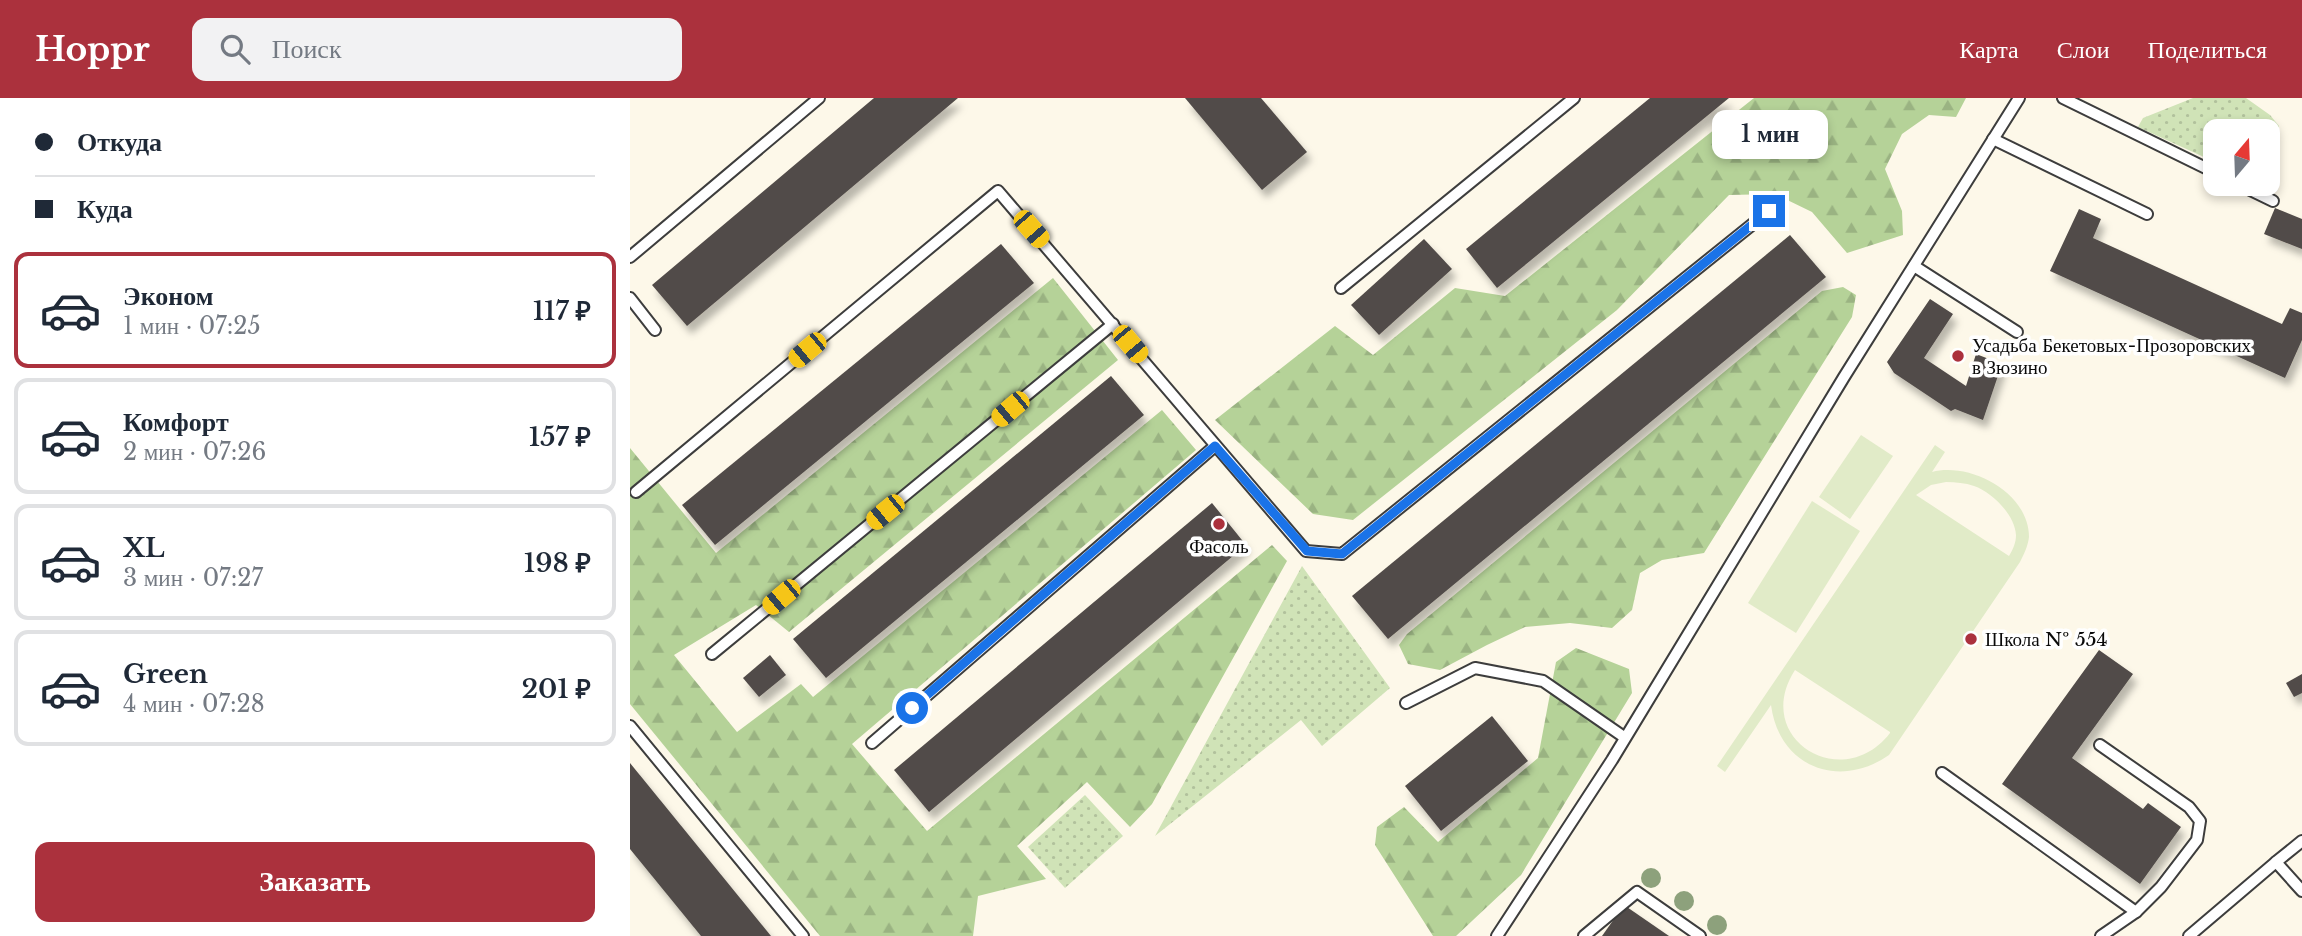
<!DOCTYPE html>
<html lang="ru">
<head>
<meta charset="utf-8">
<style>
  :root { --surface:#fff; --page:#f2f2f3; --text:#1f2937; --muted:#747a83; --line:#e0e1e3; --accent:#ab313d }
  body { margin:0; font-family:"Libre Baskerville",serif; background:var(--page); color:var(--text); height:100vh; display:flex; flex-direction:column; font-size:26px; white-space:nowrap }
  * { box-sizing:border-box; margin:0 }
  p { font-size:23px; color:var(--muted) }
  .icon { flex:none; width:38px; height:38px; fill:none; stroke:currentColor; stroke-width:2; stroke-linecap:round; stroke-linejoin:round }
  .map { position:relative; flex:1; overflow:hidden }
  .details { display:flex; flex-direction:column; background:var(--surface); width:630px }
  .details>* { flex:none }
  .hud { display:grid; align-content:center; height:154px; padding:0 35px; background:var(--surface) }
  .needle { width:46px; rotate:19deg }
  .buttons { position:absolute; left:1573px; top:21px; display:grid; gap:14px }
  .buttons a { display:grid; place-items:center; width:77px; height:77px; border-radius:14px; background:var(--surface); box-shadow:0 4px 10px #0003; font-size:35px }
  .end { position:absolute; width:32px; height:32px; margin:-16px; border:9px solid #1a73e8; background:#fff; box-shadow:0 0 0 4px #fff }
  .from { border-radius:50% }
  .bubble { position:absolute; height:49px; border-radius:14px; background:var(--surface); box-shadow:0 4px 10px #0003; font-size:23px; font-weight:600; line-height:49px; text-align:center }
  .car { position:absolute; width:21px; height:42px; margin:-21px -10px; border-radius:9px; box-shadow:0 0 5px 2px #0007; background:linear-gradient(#f5c518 24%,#345 0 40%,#f5c518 0 76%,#345 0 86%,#f5c518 0) }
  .hud b { display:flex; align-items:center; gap:24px; height:66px; font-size:26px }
  .hud b+b { border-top:2px solid var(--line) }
  .hud i { width:18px; height:18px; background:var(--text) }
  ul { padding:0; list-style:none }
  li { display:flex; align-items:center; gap:21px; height:116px; margin:0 14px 10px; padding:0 21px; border:4px solid var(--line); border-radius:14px }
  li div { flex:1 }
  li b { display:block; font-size:26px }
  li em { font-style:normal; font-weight:600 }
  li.current { border-color:var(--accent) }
  li>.icon { width:63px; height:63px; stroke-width:1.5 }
  .action { display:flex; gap:14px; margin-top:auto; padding:14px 35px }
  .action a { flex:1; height:80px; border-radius:14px; background:var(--accent); color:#fff; font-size:28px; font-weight:600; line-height:80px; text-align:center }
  header { display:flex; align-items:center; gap:42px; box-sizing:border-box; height:98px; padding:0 35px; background:var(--accent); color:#fff }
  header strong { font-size:33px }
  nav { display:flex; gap:38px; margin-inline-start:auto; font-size:24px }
  .search { width:490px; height:63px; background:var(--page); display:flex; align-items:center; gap:18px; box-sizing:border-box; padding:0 24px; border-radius:14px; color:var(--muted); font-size:26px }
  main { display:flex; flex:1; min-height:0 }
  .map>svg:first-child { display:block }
  .grass { fill:url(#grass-dots) }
  .forest { fill:url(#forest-firs) }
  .pitch { fill:#e1ebc8; fill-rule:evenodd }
  .building { fill:#514b48; filter:url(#shadow) }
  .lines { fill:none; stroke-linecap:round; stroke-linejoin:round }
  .lane-casing { stroke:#3d3d3d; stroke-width:14 }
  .lane { stroke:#fff; stroke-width:10 }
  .tree { fill:#8da17c }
  .route { stroke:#1a73e8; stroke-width:9 }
  .poi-dot { fill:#ab313d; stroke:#fff; stroke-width:2.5 }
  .labels { text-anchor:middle; stroke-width:7; stroke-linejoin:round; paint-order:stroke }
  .poi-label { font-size:19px; fill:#0a0a0a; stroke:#fff; text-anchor:start }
</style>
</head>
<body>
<header>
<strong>Hoppr</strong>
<div class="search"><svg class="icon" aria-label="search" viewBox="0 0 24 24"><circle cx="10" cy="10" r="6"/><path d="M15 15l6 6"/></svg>Поиск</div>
<nav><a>Карта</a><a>Слои</a><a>Поделиться</a></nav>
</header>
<main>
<section class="details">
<div class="hud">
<b><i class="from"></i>Откуда</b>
<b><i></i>Куда</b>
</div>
<ul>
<li class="current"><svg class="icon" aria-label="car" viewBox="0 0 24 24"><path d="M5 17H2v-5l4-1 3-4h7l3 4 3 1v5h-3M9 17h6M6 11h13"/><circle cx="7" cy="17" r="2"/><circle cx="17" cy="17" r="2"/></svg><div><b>Эконом</b><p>1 мин · 07:25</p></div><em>117 ₽</em></li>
<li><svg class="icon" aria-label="car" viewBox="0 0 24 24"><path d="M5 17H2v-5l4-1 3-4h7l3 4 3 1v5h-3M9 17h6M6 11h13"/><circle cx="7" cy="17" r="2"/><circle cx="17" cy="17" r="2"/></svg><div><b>Комфорт</b><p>2 мин · 07:26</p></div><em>157 ₽</em></li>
<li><svg class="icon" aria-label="car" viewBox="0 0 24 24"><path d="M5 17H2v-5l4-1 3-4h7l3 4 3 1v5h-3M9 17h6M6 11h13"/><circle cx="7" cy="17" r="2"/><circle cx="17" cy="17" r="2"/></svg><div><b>XL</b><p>3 мин · 07:27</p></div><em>198 ₽</em></li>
<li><svg class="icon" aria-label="car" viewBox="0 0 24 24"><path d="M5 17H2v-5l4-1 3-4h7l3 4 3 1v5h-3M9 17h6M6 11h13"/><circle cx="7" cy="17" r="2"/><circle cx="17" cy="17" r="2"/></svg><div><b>Green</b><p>4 мин · 07:28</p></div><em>201 ₽</em></li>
</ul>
<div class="action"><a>Заказать</a></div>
</section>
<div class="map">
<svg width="1672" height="838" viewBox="0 0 1672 838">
  <defs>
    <pattern id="grass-dots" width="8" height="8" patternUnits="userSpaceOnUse" patternTransform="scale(1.75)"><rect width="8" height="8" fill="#d0e3b7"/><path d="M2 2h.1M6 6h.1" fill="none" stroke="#b1c19c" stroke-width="1.8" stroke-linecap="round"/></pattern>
    <pattern id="forest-firs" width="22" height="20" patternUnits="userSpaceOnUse" patternTransform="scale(1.75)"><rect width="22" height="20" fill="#b5d298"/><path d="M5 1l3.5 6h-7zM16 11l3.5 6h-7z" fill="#9ab382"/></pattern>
    <filter id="shadow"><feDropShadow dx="4.5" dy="8" stdDeviation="3.5" flood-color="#0004"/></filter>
  </defs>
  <rect width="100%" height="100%" fill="#fdf8e9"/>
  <g class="grass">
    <polygon points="1563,0 1616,0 1640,17 1649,28 1648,46 1638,77 1638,33 1586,33 1585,64 1508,29 1513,20"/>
    <polygon points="672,468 760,590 692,648 671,622 525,738"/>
    <polygon points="455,697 493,738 435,790 398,749"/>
  </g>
  <g class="forest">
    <polygon points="1124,0 1336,0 1326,19 1299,17 1272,36 1255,71 1272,113 1273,137 1217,155 1182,114 1145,96 1099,97 987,212 723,422 683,416 585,322 705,228 743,257 825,190 875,198"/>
    <polygon points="423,180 488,262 159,534 126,507 44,557 107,634 171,586 183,599 532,312 566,352 222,646 297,733 642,447 657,463 522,706 500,729 457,684 387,748 416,781 348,798 343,838 190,838 0,606 0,350 86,455"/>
    <polygon points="1213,189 1226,197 1222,219 1074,455 1032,462 1010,475 1002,512 982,530 940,525 895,529 857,547 810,572 778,566 769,547 777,536 1192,193"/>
    <polygon points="946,550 999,571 1002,595 891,777 826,838 803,838 745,747 747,729 774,709 808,744 908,660 926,564"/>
  </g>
  <g class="pitch">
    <polygon points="1231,337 1263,358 1220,421 1189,399"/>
    <path d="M1305,347L1315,354L1302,374C1341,364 1399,395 1399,439C1398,448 1394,456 1390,464L1259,657C1209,692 1149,669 1141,607L1095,674L1087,668ZM1316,384C1326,384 1335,385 1344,388C1362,394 1385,417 1386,437C1386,445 1383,451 1379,458L1286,397L1301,387ZM1165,572L1260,634V635C1212,697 1121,640 1165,572Z"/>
    <polygon points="1182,403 1230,433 1166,535 1118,505"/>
  </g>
  <g class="building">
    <polygon points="244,0 328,0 57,228 22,187"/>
    <polygon points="555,0 631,0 677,54 632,92"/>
    <polygon points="1020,0 1099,0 867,190 836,151"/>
    <polygon points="1645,110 1672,121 1672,151 1634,136"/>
    <polygon points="1449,111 1471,121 1463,140 1652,226 1660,210 1672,215 1672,242 1655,280 1420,173"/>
    <polygon points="1160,137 1196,179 758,541 722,498"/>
    <polygon points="794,141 822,171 749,237 721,207"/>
    <polygon points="371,146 404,185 85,447 52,407"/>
    <polygon points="1300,201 1323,216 1294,260 1336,288 1346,256 1372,266 1353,322 1325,311 1321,313 1264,275 1257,264"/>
    <polygon points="481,278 514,317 196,580 163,541"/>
    <polygon points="582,405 616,447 299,714 264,672"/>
    <polygon points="1469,552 1503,576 1442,660 1513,711 1518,705 1551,729 1510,786 1372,686"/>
    <polygon points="140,557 156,577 129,599 113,580"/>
    <polygon points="1672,576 1672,595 1664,599 1656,585"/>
    <polygon points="862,618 898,663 811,733 775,688"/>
    <polygon points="0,665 141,838 71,838 0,751"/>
    <polygon points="994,807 1039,838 972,838"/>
  </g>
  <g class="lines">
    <defs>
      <g id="lane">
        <polyline points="1433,0 1586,75"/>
        <polyline points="1363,41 1517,116"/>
        <polyline points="1608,86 1643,103"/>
        <polyline points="0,159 189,0"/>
        <polyline points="1284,168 1387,234"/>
        <polyline points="711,190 944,0"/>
        <polyline points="0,200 25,232"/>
        <polyline points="6,394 368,93 676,453 712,456 1139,113"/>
        <polyline points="82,556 483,226"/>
        <polyline points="776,605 845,570 913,583 994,639"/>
        <polyline points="0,628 173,838"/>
        <polyline points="242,645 585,348"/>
        <polyline points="1470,647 1559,709 1570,723 1567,742 1531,789 1506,814 1471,838"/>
        <polyline points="1312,675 1506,814"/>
        <polyline points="1672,743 1646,764 1672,793"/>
        <polyline points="867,838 982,662 1214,279 1389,0"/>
        <polyline points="954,838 1007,794 1070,838"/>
        <polyline points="1559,838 1646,764"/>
      </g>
    </defs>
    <use href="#lane" class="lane-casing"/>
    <use href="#lane" class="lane"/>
  </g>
  <g class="tree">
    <circle cx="1021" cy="780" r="10"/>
    <circle cx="1054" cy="803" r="10"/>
    <circle cx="1087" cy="827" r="10"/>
  </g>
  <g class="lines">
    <polyline class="route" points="282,610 585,348 677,453 712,456 1139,113"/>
  </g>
  <g class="poi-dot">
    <circle cx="1328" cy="258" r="7"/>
    <circle cx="589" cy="426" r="7"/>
    <circle cx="1341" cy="541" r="7"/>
  </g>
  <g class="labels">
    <g class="poi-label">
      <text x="1342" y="254">Усадьба Бекетовых-Прозоровских<tspan x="1342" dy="22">в Зюзино</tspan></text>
      <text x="589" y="455" text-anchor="middle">Фасоль</text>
      <text x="1355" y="548">Школа № 554</text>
    </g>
  </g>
</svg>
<div class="buttons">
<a><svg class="needle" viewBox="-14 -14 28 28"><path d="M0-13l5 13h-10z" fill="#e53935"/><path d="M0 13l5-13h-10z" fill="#747a83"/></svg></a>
</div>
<i class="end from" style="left:282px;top:610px"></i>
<i class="end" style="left:1139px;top:113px"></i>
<div class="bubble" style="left:1082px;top:12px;width:116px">1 мин</div>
<i class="car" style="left:401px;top:131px;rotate:139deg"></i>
<i class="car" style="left:500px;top:246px;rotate:140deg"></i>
<i class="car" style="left:177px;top:252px;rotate:230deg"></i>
<i class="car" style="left:380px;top:311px;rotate:230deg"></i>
<i class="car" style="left:255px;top:414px;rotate:231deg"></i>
<i class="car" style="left:151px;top:499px;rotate:230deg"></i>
</div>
</main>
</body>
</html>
